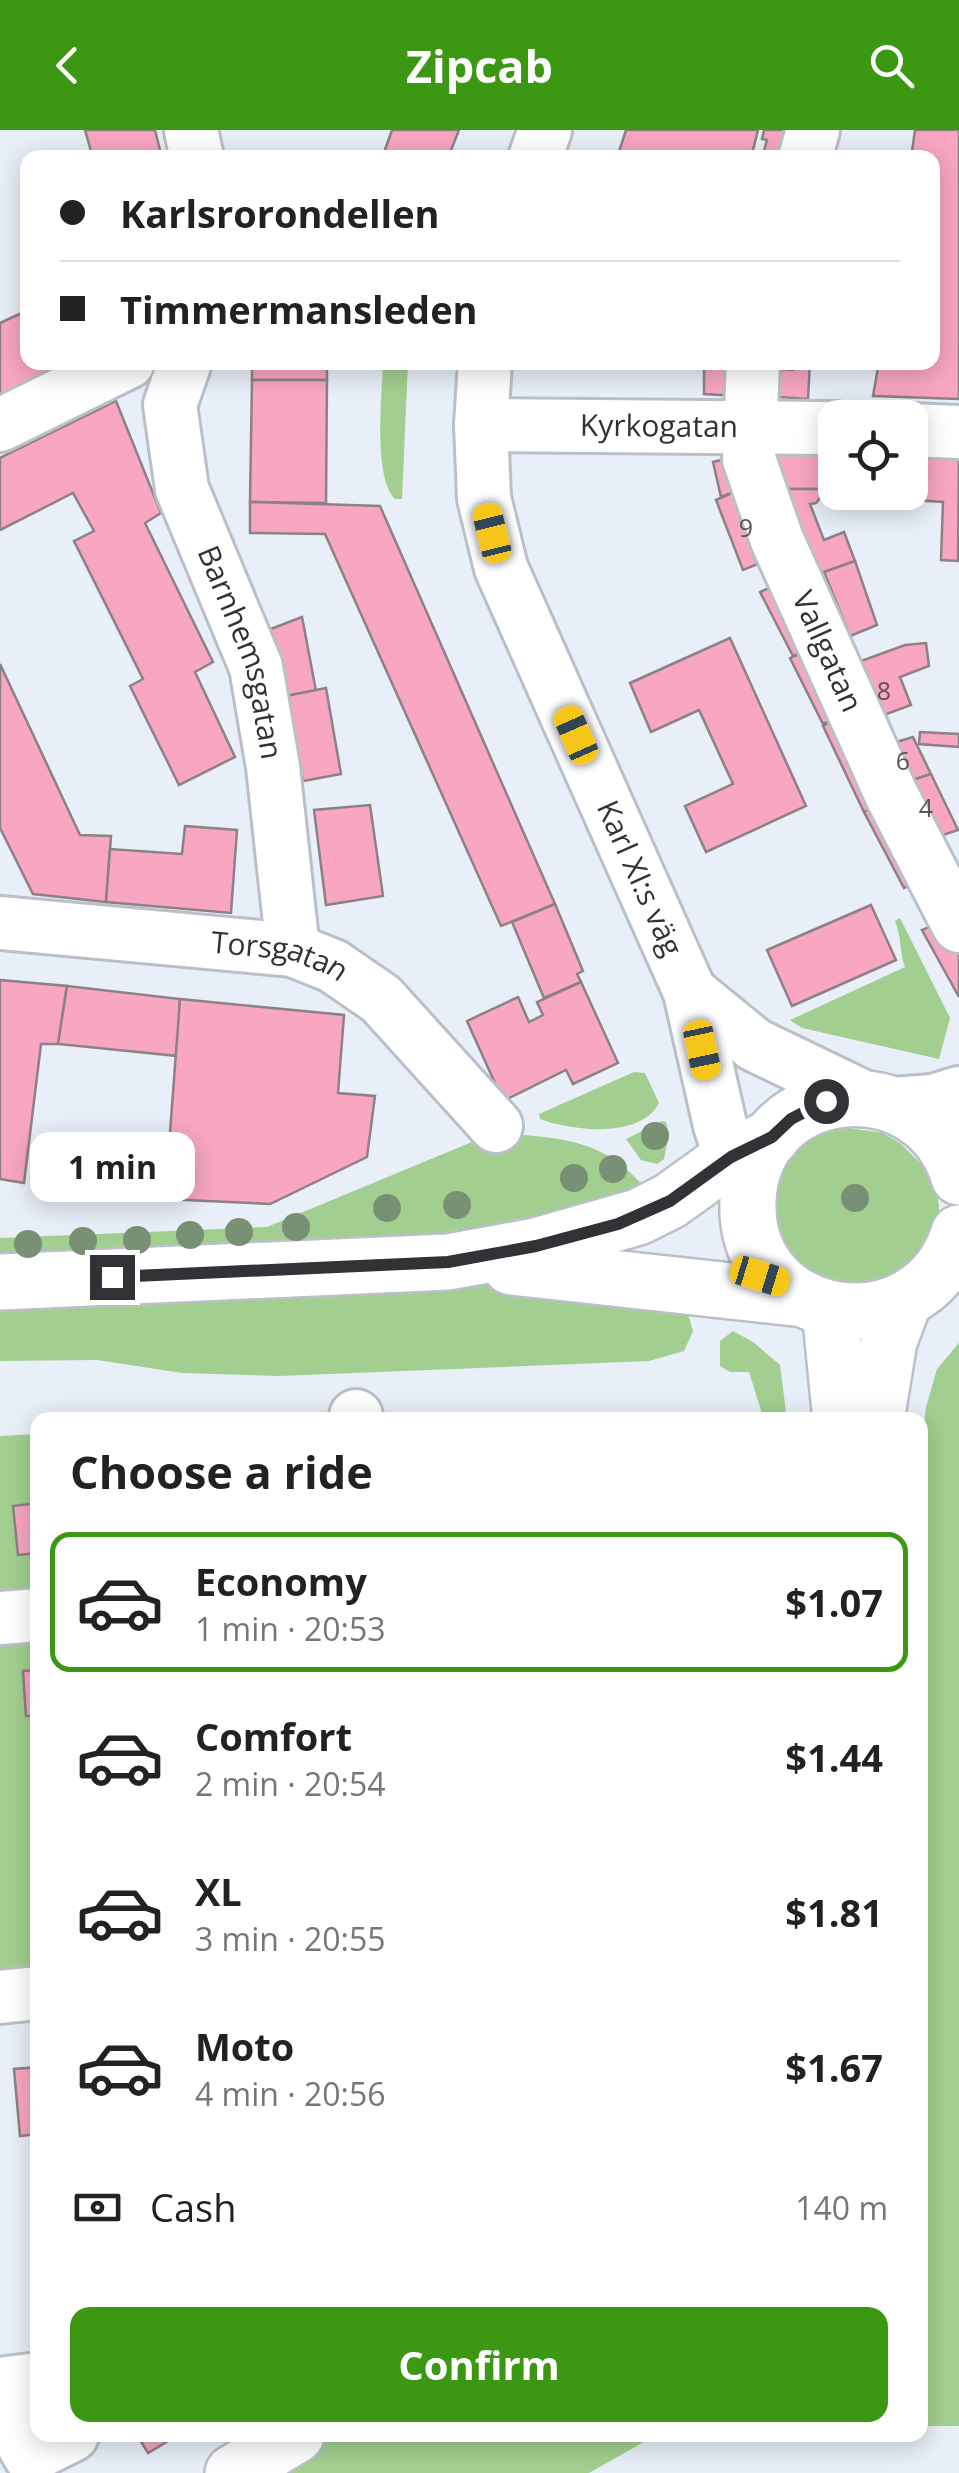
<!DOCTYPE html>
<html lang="en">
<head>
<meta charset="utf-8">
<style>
  :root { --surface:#fff; --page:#f2f2f2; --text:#222; --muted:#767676; --line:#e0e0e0; --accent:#3c9712 }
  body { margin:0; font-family:"Open Sans",sans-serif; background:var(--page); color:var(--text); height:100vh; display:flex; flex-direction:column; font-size:38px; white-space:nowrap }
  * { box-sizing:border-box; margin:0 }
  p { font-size:32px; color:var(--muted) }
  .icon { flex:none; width:55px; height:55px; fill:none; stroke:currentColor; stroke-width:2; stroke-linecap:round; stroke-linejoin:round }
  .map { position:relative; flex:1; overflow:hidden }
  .panel { position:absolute; left:30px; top:1282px; width:898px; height:1030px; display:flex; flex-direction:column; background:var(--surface); border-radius:20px; box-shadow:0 5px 25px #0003 }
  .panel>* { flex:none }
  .top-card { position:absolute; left:20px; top:20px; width:920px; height:220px; border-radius:20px; box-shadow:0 5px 25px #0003; display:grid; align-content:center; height:220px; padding:0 40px; background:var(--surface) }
  .buttons { position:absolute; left:818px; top:270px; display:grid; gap:20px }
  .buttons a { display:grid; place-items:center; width:110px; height:110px; border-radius:20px; background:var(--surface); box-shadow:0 5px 25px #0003; font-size:50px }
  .end { position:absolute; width:45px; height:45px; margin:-22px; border:12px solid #303236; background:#fff; box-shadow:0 0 0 5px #fff }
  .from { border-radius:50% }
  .bubble { position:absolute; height:70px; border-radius:20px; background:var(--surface); box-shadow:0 5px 25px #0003; font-size:32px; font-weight:700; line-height:70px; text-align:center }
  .car { position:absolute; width:30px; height:60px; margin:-30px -15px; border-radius:12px; box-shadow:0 0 8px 2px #0007; background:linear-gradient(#f5c518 24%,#345 0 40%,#f5c518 0 76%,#345 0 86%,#f5c518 0) }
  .top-card b { display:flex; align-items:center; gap:35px; height:95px; font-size:38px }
  .top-card b+b { border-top:2px solid var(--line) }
  .top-card i { width:25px; height:25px; background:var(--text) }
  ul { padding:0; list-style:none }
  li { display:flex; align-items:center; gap:30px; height:140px; margin:0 20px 15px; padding:0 20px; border:5px solid transparent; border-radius:20px }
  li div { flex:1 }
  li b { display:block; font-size:38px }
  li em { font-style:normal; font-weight:700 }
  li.on { border-color:var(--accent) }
  li>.icon { width:90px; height:90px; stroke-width:1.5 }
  h2 { padding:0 40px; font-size:45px; line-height:120px }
  .pay { display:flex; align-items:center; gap:25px; height:110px; padding:0 40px; font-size:38px }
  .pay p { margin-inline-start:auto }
  .button { display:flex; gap:20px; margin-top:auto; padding:20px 40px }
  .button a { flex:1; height:115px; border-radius:20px; background:var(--accent); color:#fff; font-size:40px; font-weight:700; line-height:115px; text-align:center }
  header { display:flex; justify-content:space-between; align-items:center; height:130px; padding:0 40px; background:var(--accent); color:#fff; font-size:45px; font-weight:700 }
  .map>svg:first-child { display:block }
  .green { fill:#a2cf8f }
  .building { fill:#f8a6c2; stroke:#8c8184; stroke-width:2.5 }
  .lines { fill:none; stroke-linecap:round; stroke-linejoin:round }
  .minor-casing { stroke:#bac0c9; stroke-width:58 }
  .major-casing { stroke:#bac0c9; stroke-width:60 }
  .highway-casing { stroke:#bac0c9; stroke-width:60 }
  .minor { stroke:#fff; stroke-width:52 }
  .major { stroke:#fff; stroke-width:55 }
  .highway { stroke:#fff; stroke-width:55 }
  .tree { fill:#789074 }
  .route { stroke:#303236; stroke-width:12 }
  .labels { text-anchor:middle; stroke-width:9; stroke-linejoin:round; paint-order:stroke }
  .number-label { font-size:25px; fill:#624f59 }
  .street-label { font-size:30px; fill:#303236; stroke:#fff }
</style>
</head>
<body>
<header><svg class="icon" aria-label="back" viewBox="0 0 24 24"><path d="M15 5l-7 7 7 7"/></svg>Zipcab<svg class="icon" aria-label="search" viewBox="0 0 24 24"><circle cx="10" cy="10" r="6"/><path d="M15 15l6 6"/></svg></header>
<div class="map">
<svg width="959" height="2343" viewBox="0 0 959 2343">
  <rect width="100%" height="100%" fill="#e8eff8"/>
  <g class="green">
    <path d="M383,233H408L402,369H395C373,347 382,264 383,233Z"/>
    <path d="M900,788L950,888L939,929L802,898L790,890L905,837C899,821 902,808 895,791Z"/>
    <path d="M634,942L645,943L659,973C641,1009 571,1001 540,989L539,984Z"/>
    <polygon points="662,991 666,992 669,1004 664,1029 657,1034 641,1030 626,1009"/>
    <path d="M849,998L883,1003L900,1013L929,1042L936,1058L939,1075L938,1098L904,1145L862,1156L824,1152L789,1130L764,1071C785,1025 792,1004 849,998Z"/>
    <path d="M496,1002C562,1010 601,1006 647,1060L521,1101L0,1125V1108L267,1097Z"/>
    <polygon points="454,1152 670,1170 687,1181 693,1201 684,1221 649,1231 279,1246 182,1243 97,1230 0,1231 0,1173"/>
    <polygon points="733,1201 753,1212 780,1235 787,1290 764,1290 749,1242 730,1242 720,1236 720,1211"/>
    <polygon points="959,1213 959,2296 920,2296 920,1683 927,1679 920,1503 920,1335 926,1277 937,1239"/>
    <polygon points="37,1304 37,1464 0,1467 0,1306"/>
    <polygon points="37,1505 37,1845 0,1849 0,1508"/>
    <polygon points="334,2305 656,2305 589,2343 271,2343"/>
  </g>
  <g class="building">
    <polygon points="85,0 155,0 162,28 93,28"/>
    <polygon points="392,0 459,0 448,28 382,28"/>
    <polygon points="626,0 758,0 751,28 617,28"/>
    <polygon points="764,0 801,0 793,28 762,28 767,10 762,9"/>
    <polygon points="915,0 959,0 959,269 873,266 879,232 932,232 932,28 911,28"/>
    <polygon points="28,180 28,232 58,232 61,239 0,269 0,193"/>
    <rect x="252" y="232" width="75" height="18"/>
    <polygon points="704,232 739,232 737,266 704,264"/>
    <polygon points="794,232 810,232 808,269 763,266 765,238 793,240"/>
    <polygon points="252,250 327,250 326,373 250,372"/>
    <polygon points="116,271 161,383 145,393 213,532 195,542 235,627 179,655 130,556 143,549 74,411 94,401 73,363 0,400 0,328"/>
    <polygon points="768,319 819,320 827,359 768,359"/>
    <polygon points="819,320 835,321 835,359 827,359"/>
    <polygon points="910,323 959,325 958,431 941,430 943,372 896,369 896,362 910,362"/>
    <polygon points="737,326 744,358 721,367 713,332"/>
    <polygon points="748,356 776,427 743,440 716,370"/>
    <polygon points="777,359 827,359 816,373 810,374 824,410 844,402 855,431 802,450"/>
    <polygon points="250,372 380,376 555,774 501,796 325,404 250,403"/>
    <polygon points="855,431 877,495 850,506 824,442"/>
    <polygon points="786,450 815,517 793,526 760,462"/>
    <polygon points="302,487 316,561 286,566 268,500"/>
    <polygon points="730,508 806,676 706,722 685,676 733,654 699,580 651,602 630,553"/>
    <polygon points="926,513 929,536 900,547 911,575 873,589 853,534 905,515"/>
    <polygon points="815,517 846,583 823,594 790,528"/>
    <polygon points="0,534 80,705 111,706 106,772 33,764 0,698"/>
    <polygon points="326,558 341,644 303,651 286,566"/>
    <polygon points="828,593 831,597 839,594 889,669 864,682 823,596"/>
    <polygon points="920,602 959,604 959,617 919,614"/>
    <polygon points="913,607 931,644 894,656 876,618"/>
    <polygon points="931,644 958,700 922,712 894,656"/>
    <polygon points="889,669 927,745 904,758 864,682"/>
    <polygon points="370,675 383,766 326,775 314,680"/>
    <polygon points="185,696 237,700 231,783 106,772 110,719 182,724"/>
    <polygon points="555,774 583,841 577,844 581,852 544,868 512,792"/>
    <polygon points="871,775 896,830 792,876 767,820"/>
    <polygon points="948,788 959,808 959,867 922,800"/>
    <polygon points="0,850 67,856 58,914 41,914 24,1053 0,1049"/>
    <polygon points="581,852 618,933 573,954 566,940 503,971 467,891 518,867 529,892 543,885 537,872"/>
    <polygon points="67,856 180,869 178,926 58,914"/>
    <polygon points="180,869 344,885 338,963 375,966 367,1027 270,1074 165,1069"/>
    <polygon points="38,1373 38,1423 18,1425 13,1376"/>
    <polygon points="38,1540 38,1585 26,1586 23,1541"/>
    <polygon points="38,1937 38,2004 20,2006 14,1939"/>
    <polygon points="137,2305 178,2305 148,2323"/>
  </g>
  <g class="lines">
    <defs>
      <g id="minor">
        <polyline points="191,0 197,28"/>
        <polyline points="535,28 545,0"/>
        <polyline points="805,28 813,0"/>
        <path id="s1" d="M185,232L170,275L182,359L256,537L273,637L293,820"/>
        <path id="s2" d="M485,232L481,295L484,368L501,438L690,862L720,995L731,1027L749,1060"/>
        <path id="s3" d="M753,232L749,329L777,410L891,664L959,796"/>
        <polyline points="0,295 128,232"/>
        <path id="s4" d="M481,295L835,298"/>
        <polyline points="910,300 959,302"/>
        <path id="s5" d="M0,793L293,820L333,836L381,869L496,996"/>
        <polyline points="690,862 755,915 865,968"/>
        <polyline points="892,974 933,971 959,963"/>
        <polyline points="356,1286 356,1290"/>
        <polyline points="0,1488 38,1485"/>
        <polyline points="0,1867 38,1863"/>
        <polyline points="0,2254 38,2249"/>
        <polyline points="0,2274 30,2326 72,2305"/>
      </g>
      <g id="major">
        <polyline points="830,1180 841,1290"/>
        <polyline points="876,1290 889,1211 904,1171"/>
        <polyline points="233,2343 296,2305"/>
      </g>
      <g id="highway">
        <path d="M959,1047C924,930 752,949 748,1071C743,1197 921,1224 959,1103"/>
        <polyline points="511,1137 804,1169"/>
        <polyline points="0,1152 448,1132 536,1116 638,1087 670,1071 731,1027 772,1007"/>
      </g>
    </defs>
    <use href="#minor" class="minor-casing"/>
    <use href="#major" class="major-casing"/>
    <use href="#highway" class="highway-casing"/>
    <use href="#minor" class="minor"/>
    <use href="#major" class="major"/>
    <use href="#highway" class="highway"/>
  </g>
  <g class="tree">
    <circle cx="655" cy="1006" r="14"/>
    <circle cx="613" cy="1039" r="14"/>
    <circle cx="574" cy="1048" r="14"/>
    <circle cx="855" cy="1068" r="14"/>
    <circle cx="457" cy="1075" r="14"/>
    <circle cx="387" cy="1078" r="14"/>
    <circle cx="296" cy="1097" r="14"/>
    <circle cx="239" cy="1102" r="14"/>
    <circle cx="190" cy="1105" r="14"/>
    <circle cx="137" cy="1110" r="14"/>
    <circle cx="83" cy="1111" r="14"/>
    <circle cx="28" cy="1114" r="14"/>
  </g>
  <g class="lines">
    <polyline class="route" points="112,1147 448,1132 536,1116 618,1094 670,1071 731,1027 772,1007 791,989 826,971"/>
  </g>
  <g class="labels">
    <g class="number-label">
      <text x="746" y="407">9</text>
      <text x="884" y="570">8</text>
      <text x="903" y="640">6</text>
      <text x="926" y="687">4</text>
    </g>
    <g class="street-label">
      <text dy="10" stroke="none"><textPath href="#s4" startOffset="178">Kyrkogatan</textPath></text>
      <text dy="10" stroke="none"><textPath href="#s3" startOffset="305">Vallgatan</textPath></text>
      <text dy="10" stroke="none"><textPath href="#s1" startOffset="305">Barnhemsgatan</textPath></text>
      <text dy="10" stroke="none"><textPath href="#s2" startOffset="548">Karl XI:s väg</textPath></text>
      <text dy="10" stroke="none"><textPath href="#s5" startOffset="282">Torsgatan</textPath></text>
    </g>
  </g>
</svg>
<div class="buttons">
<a><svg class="icon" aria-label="locate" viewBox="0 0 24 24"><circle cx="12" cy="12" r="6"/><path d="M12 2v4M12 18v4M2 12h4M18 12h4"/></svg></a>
</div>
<i class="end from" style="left:826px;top:971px"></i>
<i class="end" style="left:112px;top:1147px"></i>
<div class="bubble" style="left:30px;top:1002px;width:165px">1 min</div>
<i class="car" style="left:492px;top:403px;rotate:346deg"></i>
<i class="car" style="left:576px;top:605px;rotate:336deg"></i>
<i class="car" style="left:702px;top:920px;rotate:168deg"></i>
<i class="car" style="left:760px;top:1146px;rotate:107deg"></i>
<div class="top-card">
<b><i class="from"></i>Karlsrorondellen</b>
<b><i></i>Timmermansleden</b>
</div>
<section class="panel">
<h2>Choose a ride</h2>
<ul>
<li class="on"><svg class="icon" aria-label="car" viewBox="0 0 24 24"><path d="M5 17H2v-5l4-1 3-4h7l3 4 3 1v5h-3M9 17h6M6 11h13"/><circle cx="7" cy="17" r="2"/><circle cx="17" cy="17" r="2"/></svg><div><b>Economy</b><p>1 min · 20:53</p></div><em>$1.07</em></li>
<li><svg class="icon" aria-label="car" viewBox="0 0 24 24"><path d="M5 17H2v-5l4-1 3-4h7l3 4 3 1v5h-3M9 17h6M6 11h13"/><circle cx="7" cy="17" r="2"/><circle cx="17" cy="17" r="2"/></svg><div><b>Comfort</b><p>2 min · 20:54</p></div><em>$1.44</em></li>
<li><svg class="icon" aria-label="car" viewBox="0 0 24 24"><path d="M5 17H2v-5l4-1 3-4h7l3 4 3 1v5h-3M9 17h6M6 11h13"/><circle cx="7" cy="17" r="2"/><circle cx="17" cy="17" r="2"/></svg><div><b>XL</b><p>3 min · 20:55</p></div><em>$1.81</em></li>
<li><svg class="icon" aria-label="car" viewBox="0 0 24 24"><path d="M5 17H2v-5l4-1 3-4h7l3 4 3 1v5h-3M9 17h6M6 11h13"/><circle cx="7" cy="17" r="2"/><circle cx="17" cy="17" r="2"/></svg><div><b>Moto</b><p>4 min · 20:56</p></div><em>$1.67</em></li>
</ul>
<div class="pay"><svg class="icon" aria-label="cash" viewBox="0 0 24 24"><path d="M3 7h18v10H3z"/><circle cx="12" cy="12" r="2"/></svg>Cash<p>140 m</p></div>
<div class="button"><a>Confirm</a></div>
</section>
</div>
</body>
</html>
